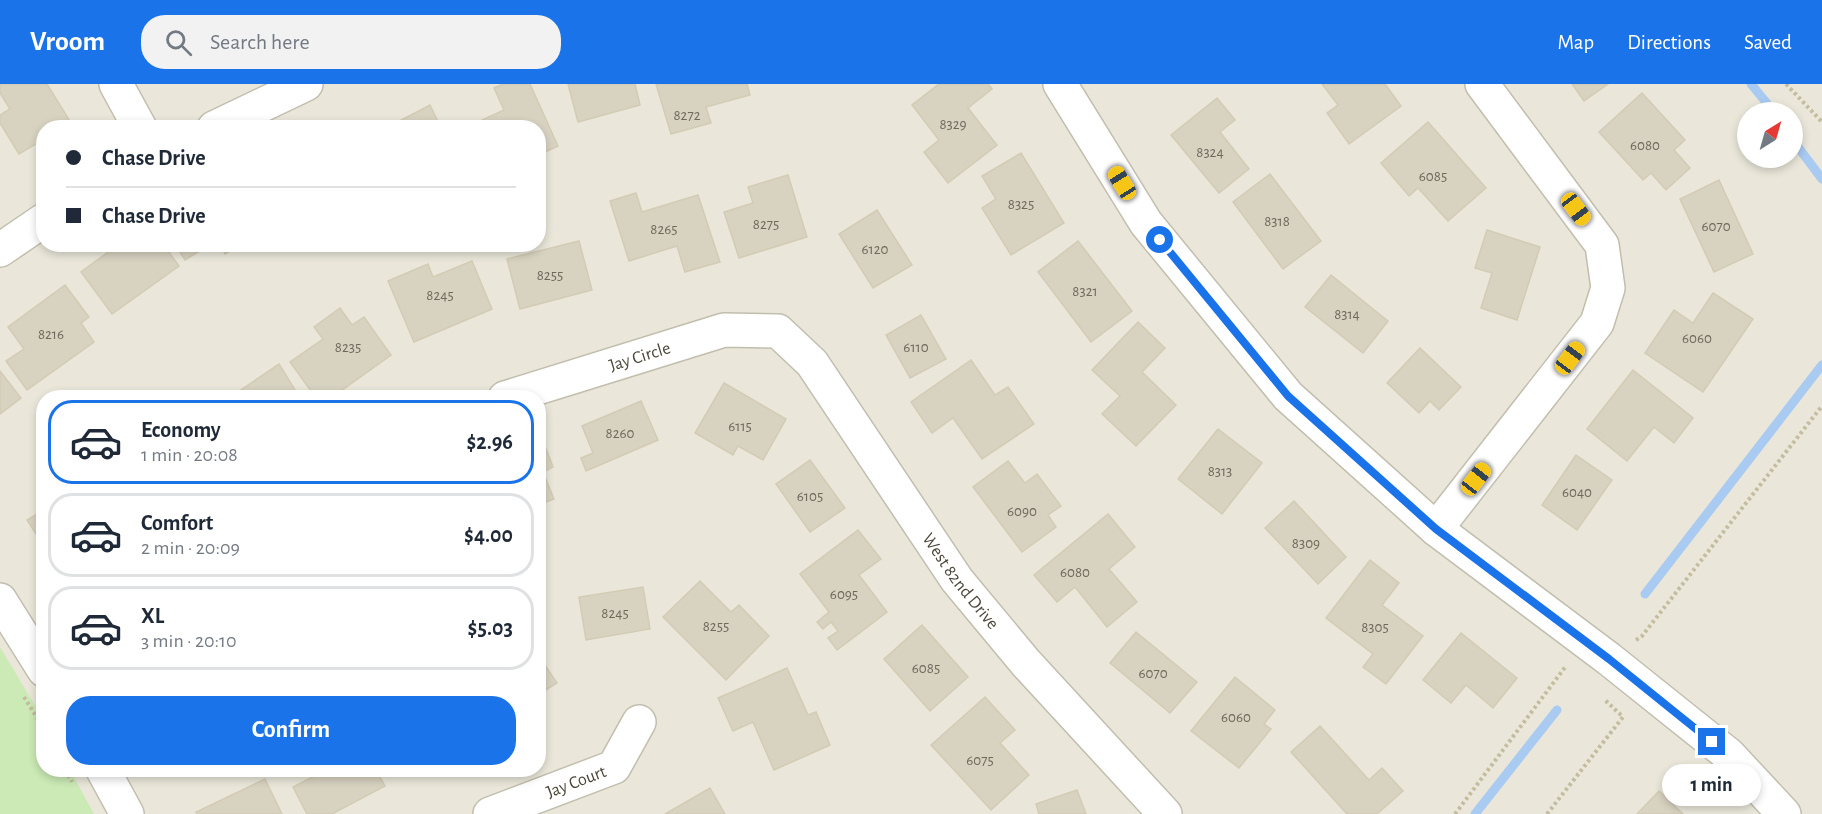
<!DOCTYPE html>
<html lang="en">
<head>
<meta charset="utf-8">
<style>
  :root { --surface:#fff; --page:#f2f2f3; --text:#1f2937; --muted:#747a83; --line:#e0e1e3; --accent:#1a73e8 }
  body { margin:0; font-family:"Alegreya Sans",sans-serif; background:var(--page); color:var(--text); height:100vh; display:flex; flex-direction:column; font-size:22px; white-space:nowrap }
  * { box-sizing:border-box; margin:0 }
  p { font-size:20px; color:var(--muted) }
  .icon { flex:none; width:33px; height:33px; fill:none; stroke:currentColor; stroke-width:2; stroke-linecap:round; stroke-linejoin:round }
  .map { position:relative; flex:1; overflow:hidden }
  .panel { position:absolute; left:36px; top:306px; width:510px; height:387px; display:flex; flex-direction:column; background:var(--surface); border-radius:24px; box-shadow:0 3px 9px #0003 }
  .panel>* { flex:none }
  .hud { position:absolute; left:36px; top:36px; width:510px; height:132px; border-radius:24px; box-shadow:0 3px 9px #0003; display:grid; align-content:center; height:132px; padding:0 30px; background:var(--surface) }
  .needle { width:39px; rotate:37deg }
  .tools { position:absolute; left:1737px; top:18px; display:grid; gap:12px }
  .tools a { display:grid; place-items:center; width:66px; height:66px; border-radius:50%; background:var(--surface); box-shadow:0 3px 9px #0003; font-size:30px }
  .end { position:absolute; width:27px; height:27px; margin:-14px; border:8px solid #1a73e8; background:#fff; box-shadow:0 0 0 3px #fff }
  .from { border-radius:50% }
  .bubble { position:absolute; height:42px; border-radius:21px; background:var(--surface); box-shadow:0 3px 9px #0003; font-size:20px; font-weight:700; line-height:42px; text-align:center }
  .car { position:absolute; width:18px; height:36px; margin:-18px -9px; border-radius:8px; box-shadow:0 0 4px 2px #0007; background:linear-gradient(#f5c518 24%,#345 0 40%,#f5c518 0 76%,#345 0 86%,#f5c518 0) }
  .hud b { display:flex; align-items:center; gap:21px; height:57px; font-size:22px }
  .hud b+b { border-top:2px solid var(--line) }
  .hud i { width:15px; height:15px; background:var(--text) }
  ul { padding:10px 0 0; list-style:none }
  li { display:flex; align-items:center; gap:18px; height:84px; margin:0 12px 9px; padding:0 18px; border:3px solid var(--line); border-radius:24px }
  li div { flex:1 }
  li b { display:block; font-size:22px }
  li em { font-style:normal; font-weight:700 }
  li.selected { border-color:var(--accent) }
  li>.icon { width:54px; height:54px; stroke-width:1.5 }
  .cta { display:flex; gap:12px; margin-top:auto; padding:12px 30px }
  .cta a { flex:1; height:69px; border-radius:24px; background:var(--accent); color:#fff; font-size:24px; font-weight:700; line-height:69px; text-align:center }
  header { display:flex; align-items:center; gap:36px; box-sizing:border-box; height:84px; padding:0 30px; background:var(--accent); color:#fff }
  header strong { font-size:28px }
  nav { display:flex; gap:33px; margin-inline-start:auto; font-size:21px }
  .search { width:420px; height:54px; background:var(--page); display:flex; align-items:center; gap:15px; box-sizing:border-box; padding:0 21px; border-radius:24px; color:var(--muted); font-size:22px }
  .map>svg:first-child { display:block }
  .residential { fill:#eae7da; fill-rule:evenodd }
  .green { fill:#cbeab5 }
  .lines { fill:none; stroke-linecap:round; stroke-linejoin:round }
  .stream { stroke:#a9caf1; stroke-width:9 }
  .building { fill:#d8d2c1; stroke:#d3cbb4; stroke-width:1.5 }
  .minor-casing { stroke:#c2beae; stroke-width:36 }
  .path { stroke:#c4bc9f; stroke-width:4; stroke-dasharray:3 3; stroke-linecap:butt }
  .minor { stroke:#fff; stroke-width:33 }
  .route { stroke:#1a73e8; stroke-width:8 }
  .labels { text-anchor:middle; stroke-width:6; stroke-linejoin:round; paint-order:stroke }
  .number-label { font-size:15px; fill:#6e695b }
  .street-label { font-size:18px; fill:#4b4639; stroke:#fff }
</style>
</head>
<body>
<header>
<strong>Vroom</strong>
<div class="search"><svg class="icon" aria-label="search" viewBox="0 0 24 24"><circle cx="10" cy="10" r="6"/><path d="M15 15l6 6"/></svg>Search here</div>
<nav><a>Map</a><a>Directions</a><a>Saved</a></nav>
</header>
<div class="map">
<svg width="1822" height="730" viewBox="0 0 1822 730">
  <rect width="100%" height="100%" fill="#f6f4ec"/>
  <path class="residential" d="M0,0H1822V730H0ZM1748,28H1792V74H1748ZM44,44H538V160H44ZM44,314H538V686H44Z"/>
  <polygon class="green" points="0,563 43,635 44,686 70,686 94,730 0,730"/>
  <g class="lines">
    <g class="stream">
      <polyline points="1751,0 1774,28"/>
      <polyline points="1792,55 1822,95"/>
      <polyline points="1645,510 1822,281"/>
      <polyline points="1475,730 1557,626"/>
    </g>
  </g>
  <g class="building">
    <polygon points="0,0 47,0 71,39 63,44 44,44 44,55 19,70 0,39 0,31 10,25 0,9"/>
    <polygon points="503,0 530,0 558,62 538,71 538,44 465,44 504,26 494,4"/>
    <polygon points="568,0 635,0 640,21 578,38"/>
    <polygon points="656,0 747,0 750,11 706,23 711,39 671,50"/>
    <polygon points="939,0 988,0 992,5 968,24 997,61 948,99 924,68 939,56 912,21"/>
    <polygon points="1322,0 1385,0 1401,22 1349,60 1327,29 1338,21"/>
    <polygon points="1572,0 1608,0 1584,17"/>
    <polygon points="1642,9 1685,56 1674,66 1690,84 1666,106 1651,89 1643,96 1599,48"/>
    <polygon points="1217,14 1235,36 1220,48 1249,85 1219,109 1171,51"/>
    <polygon points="430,21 441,44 386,44"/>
    <polygon points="1428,38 1486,104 1448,137 1418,104 1409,112 1381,79"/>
    <polygon points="1021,69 1064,139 1011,171 982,124 996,115 982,92"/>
    <polygon points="1270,90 1321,157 1283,185 1233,118"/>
    <polygon points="788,91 807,153 739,174 724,128 753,119 748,103"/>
    <polygon points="1719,96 1753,170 1714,188 1680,115"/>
    <polygon points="636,109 642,128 698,111 720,178 685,188 677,162 629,177 610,117"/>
    <polygon points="877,126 912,181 873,204 839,150"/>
    <polygon points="1487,146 1540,163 1517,236 1481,224 1492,189 1475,184"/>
    <polygon points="579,157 592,206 520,225 507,175"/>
    <polygon points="1078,157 1132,227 1091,258 1038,188"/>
    <polygon points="119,160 163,160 179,182 112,230 81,188"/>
    <polygon points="175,160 211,160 185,176"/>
    <polygon points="220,160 242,160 225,170"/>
    <polygon points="472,177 492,225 414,258 388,197 428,180 433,193"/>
    <polygon points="1331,191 1388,237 1363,269 1305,223"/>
    <polygon points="65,201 89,233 81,239 94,258 27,306 6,277 24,265 8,243"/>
    <polygon points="1713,209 1753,235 1703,308 1645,269 1674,226 1693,239"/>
    <polygon points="340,224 352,241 364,233 391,271 331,314 316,314 290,278 323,255 314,243"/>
    <polygon points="921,231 946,275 910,294 886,251"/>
    <polygon points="1138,238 1165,264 1142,288 1176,321 1136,362 1102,330 1120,312 1092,286"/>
    <polygon points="1420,264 1461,303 1439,326 1430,317 1419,329 1387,299"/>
    <polygon points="971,276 995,311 1008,303 1034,340 982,375 953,334 932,349 911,318"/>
    <polygon points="279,280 300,314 229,314"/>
    <polygon points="1633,286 1693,334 1674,359 1654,343 1627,377 1587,345"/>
    <polygon points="0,287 21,314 0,330"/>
    <polygon points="724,299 786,335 763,376 738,362 733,371 695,349"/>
    <polygon points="641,317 658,356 586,387 581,374 593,369 582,342"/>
    <polygon points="1218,345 1262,379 1222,430 1178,395"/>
    <polygon points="541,352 553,383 543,388 554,415 538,421 538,353"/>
    <polygon points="1576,371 1612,396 1577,446 1542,421"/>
    <polygon points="810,376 845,424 810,448 776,400"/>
    <polygon points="1008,377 1025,399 1037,390 1061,422 1048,431 1056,443 1022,468 973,403"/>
    <polygon points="1294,417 1346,473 1318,500 1265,444"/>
    <polygon points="44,426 44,462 27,436"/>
    <polygon points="1108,430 1135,463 1109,485 1137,518 1107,543 1075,503 1057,518 1034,491"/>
    <polygon points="858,446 881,475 859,491 887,528 837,566 828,554 838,547 831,538 823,545 817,538 829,528 800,490"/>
    <polygon points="1370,476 1399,499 1382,521 1423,552 1386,600 1363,583 1373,570 1326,534"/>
    <polygon points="700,497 731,528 739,521 769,552 726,596 663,533"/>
    <polygon points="643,503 650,545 586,556 579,513"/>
    <polygon points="922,541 968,593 930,627 884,575"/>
    <polygon points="1136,548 1197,598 1170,629 1110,579"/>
    <polygon points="1461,549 1517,594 1493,624 1466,601 1451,619 1423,596"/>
    <polygon points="538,571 557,599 538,611"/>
    <polygon points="787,584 808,631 816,628 830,661 774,686 753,638 733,647 718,614"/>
    <polygon points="1235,593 1275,626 1264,640 1271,645 1239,684 1191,647"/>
    <polygon points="985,613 1015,646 1000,659 1029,691 991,726 931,661"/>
    <polygon points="1320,642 1369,696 1382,684 1403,707 1377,730 1347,730 1291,668"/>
    <polygon points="326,686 376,686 385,702 332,730 307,730 293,703"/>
    <polygon points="265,695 282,730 197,730 196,728"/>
    <polygon points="710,704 725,730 665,730"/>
    <polygon points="1077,706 1086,730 1039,730 1036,720"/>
    <polygon points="1659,707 1683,730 1637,730"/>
  </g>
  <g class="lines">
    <defs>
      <g id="minor">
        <polyline points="116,0 140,44"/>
        <polyline points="1060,0 1146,139 1288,312 1436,445 1609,575 1729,671 1784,730"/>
        <polyline points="214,44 306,0"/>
        <polyline points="0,166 44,136"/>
        <path id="s1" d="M505,314L724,246L778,247L812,279L957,496L1026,579L1165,730"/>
        <polyline points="1436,445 1597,239 1608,204 1602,161 1482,0"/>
        <polyline points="0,516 44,586"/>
        <polyline points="103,686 127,730"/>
        <path id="s2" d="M490,730L614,683L639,638"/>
      </g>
    </defs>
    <use href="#minor" class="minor-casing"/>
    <g class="path">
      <polyline points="1786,0 1822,38"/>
      <polyline points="1636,556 1642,552 1822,322"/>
      <polyline points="24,613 44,645"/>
      <polyline points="65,686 72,698"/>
      <polyline points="1455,730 1566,582"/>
      <polyline points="1547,730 1623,633 1605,616"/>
    </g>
    <use href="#minor" class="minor"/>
  </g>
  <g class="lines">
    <polyline class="route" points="1160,156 1288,312 1436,445 1609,575 1712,658"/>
  </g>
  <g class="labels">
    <g class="number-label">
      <text x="687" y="36">8272</text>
      <text x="953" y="45">8329</text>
      <text x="1645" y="66">6080</text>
      <text x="1210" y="73">8324</text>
      <text x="1433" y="97">6085</text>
      <text x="1021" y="125">8325</text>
      <text x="1277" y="142">8318</text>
      <text x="766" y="145">8275</text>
      <text x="1716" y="147">6070</text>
      <text x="664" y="150">8265</text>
      <text x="875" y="170">6120</text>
      <text x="550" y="196">8255</text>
      <text x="1085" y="212">8321</text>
      <text x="440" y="216">8245</text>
      <text x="1347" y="235">8314</text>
      <text x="51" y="255">8216</text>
      <text x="1697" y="259">6060</text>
      <text x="348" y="268">8235</text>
      <text x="916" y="268">6110</text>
      <text x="740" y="347">6115</text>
      <text x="620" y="354">8260</text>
      <text x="1220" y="392">8313</text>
      <text x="1577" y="413">6040</text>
      <text x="810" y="417">6105</text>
      <text x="1022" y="432">6090</text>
      <text x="1306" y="464">8309</text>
      <text x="1075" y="493">6080</text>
      <text x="844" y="515">6095</text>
      <text x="615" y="534">8245</text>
      <text x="716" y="547">8255</text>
      <text x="1375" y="548">8305</text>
      <text x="926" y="589">6085</text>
      <text x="1153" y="594">6070</text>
      <text x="1236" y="638">6060</text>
      <text x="980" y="681">6075</text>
    </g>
    <g class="street-label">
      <text dy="6" stroke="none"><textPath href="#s1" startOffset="141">Jay Circle</textPath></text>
      <text dy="6" stroke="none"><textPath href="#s1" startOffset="594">West 82nd Drive</textPath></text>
      <text dy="6" stroke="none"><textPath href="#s2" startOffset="92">Jay Court</textPath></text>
    </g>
  </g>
</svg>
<div class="tools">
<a><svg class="needle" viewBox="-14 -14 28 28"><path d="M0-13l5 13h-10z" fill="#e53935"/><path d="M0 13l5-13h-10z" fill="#747a83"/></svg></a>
</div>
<i class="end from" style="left:1160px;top:156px"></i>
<i class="end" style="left:1712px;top:658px"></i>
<div class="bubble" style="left:1662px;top:680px;width:99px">1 min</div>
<i class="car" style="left:1122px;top:99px;rotate:328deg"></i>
<i class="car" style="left:1576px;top:125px;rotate:143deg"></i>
<i class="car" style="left:1570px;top:274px;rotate:37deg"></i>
<i class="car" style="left:1476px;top:395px;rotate:38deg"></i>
<div class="hud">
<b><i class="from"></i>Chase Drive</b>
<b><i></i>Chase Drive</b>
</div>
<section class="panel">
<ul>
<li class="selected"><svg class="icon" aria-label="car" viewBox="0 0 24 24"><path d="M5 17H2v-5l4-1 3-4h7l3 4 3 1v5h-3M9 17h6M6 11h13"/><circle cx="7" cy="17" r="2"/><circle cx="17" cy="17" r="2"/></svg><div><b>Economy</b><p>1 min · 20:08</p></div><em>$2.96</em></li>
<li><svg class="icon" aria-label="car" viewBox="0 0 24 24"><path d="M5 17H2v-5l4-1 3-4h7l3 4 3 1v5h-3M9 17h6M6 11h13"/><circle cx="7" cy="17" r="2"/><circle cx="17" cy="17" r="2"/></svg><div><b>Comfort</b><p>2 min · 20:09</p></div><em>$4.00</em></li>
<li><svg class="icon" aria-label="car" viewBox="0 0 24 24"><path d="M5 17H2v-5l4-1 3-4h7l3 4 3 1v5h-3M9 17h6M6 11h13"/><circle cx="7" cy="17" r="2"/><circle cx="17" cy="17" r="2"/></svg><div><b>XL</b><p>3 min · 20:10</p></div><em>$5.03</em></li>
</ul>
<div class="cta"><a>Confirm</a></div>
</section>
</div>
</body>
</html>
